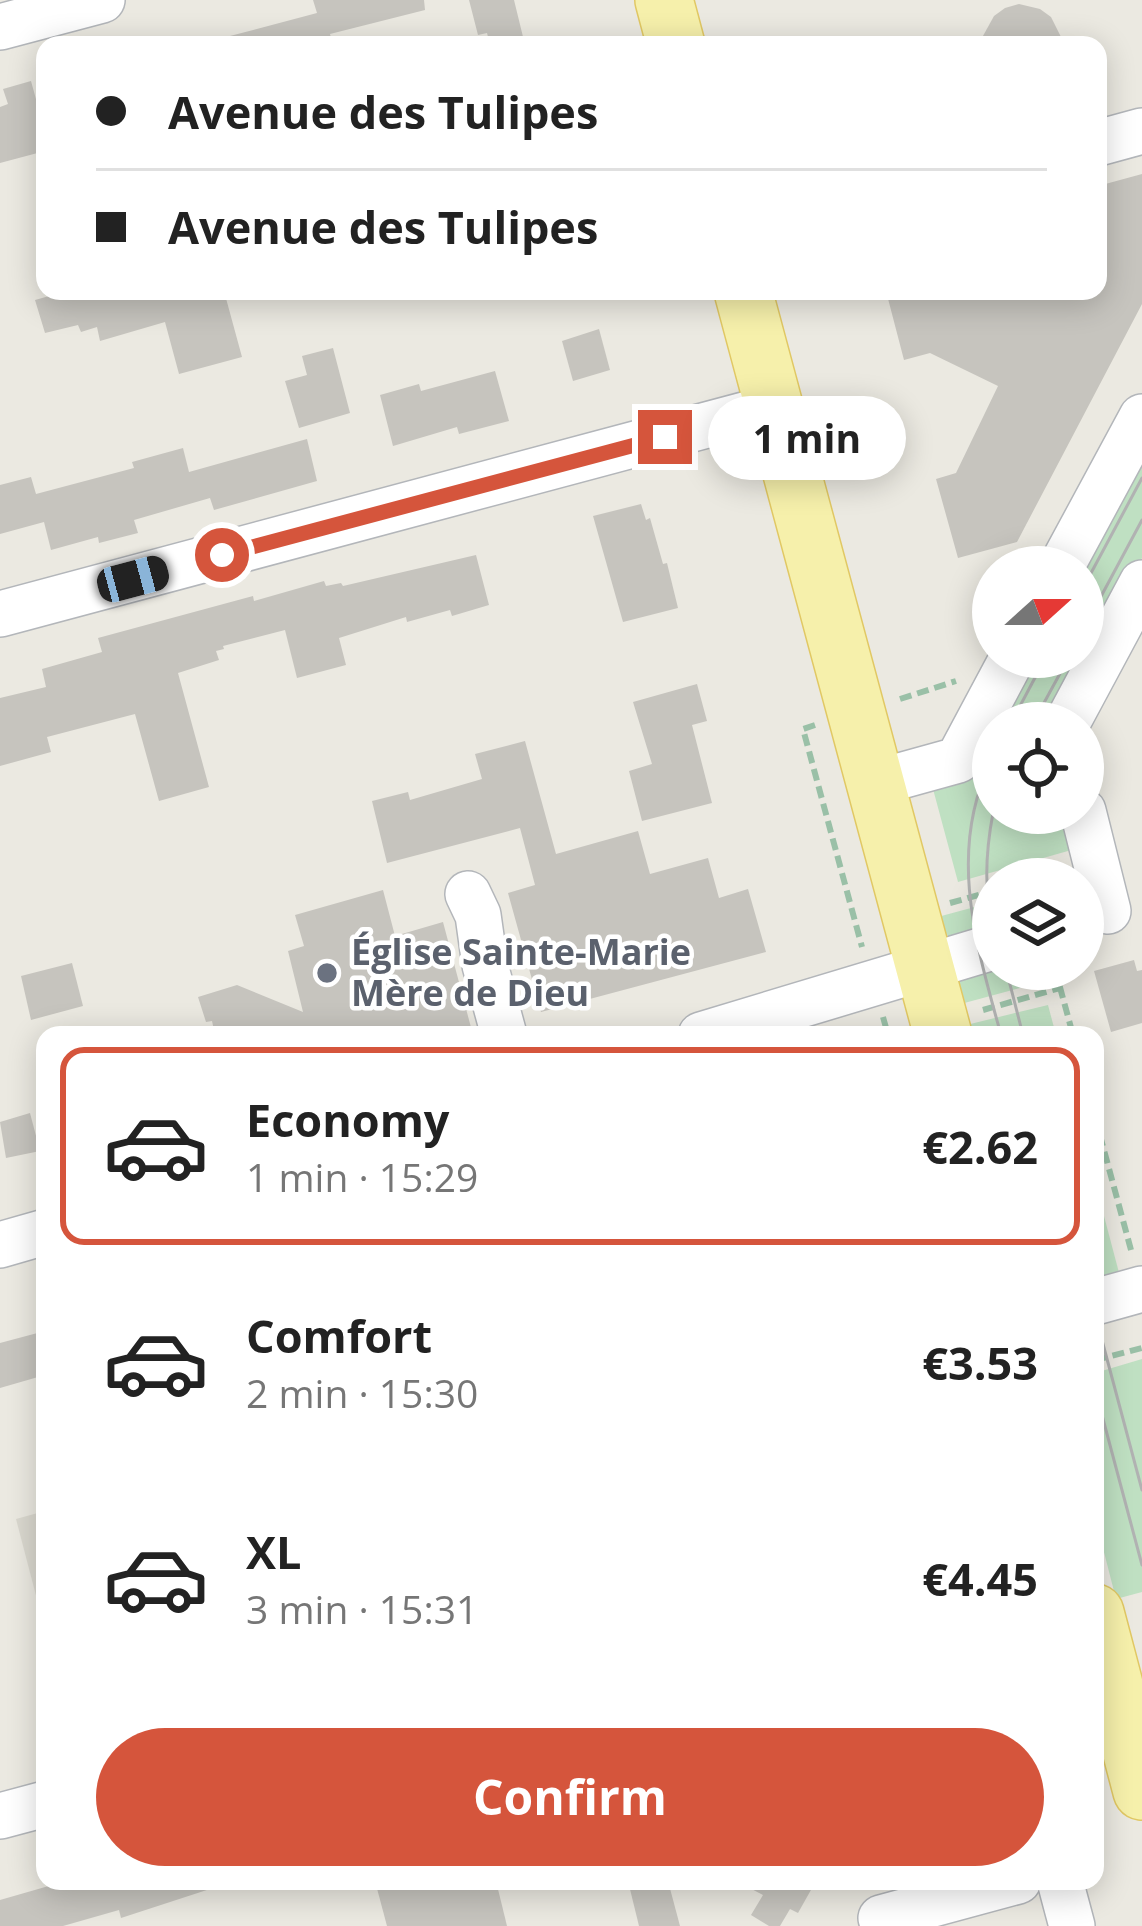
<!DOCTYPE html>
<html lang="en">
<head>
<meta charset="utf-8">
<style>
  :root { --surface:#fff; --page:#f6f6f6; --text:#222; --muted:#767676; --line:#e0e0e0; --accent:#d5553c }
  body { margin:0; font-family:"Open Sans",sans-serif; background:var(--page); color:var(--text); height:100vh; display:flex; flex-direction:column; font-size:45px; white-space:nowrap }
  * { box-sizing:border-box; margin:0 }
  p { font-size:39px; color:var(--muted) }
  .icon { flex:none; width:66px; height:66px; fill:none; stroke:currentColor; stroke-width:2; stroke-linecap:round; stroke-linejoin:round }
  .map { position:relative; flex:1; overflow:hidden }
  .details { position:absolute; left:36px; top:1026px; width:1068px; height:864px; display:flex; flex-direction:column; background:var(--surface); border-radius:24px; box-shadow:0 6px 30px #0003 }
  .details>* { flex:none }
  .hud { position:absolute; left:36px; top:36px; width:1071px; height:264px; border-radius:24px; box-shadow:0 6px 30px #0003; display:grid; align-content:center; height:264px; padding:0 60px; background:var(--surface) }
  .needle { width:78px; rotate:69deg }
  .fabs { position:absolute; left:972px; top:546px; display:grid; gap:24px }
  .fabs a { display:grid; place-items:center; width:132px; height:132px; border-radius:50%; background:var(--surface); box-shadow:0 6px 30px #0003; font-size:60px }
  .end { position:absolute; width:54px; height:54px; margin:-27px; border:15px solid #d5553c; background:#fff; box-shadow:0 0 0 6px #fff }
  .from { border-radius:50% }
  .bubble { position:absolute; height:84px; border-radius:42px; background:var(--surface); box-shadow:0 6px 30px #0003; font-size:39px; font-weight:700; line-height:84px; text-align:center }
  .car { position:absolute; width:36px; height:72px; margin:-36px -18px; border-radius:15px; box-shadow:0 0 9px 3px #0007; background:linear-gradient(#222 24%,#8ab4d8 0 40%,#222 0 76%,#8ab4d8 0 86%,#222 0) }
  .hud b { display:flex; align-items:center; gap:42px; height:114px; font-size:45px }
  .hud b+b { border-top:3px solid var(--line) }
  .hud i { width:30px; height:30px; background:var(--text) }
  ul { padding:21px 0 0; list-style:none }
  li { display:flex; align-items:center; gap:36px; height:198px; margin:0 24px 18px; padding:0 36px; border:6px solid transparent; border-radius:24px }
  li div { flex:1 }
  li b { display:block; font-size:45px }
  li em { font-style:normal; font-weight:700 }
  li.current { border-color:var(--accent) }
  li>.icon { width:108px; height:108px; stroke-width:1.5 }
  .primary-button { display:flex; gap:24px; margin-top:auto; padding:24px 60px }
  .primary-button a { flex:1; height:138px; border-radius:72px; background:var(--accent); color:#fff; font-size:48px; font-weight:700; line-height:138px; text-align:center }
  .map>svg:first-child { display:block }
  .education { fill:#dad8cf }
  .green { fill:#bfe0c2 }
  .building { fill:#c6c4be }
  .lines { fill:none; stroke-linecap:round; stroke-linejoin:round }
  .minor-casing { stroke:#b3b6ba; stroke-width:48 }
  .major-casing { stroke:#e1c864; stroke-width:60 }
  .path { stroke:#9ac0a7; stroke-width:6; stroke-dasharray:12 6; stroke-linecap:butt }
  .minor { stroke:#fff; stroke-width:45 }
  .major { stroke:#f6f0ab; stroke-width:57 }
  .tram { stroke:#b1b2b2; stroke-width:3 }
  .route { stroke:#d5553c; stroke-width:15 }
  .worship-dot { fill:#6b7280; stroke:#fff; stroke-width:4.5 }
  .labels { text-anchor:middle; stroke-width:9; stroke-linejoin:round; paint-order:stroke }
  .worship-label { font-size:36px; font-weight:bold; fill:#5b616d; stroke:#fff; text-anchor:start }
</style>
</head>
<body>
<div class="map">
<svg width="1142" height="1926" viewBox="0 0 1142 1926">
  <rect width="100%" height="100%" fill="#ebe9e1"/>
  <polygon class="education" points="45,1511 45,1630 16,1519"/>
  <g class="green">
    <polygon points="1142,441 1142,558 1057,716 1056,723 993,723 993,813 1074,813 1082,847 958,882 933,789 1024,657 1083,657 1083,567"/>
    <polygon points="993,902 993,931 949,937 934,918"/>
    <polygon points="993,969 1039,969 1042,982 957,1005 957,985 965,974"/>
    <polygon points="1048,1005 1056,1035 965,1035 962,1026"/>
    <polygon points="1095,1182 1122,1284 1095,1291"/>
    <polygon points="1142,1359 1142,1592 1116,1599 1095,1517 1095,1373"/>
  </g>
  <g class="building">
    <polygon points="313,0 424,0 425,10 330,34 333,45 231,45 230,36 317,13"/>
    <polygon points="469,0 514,0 525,45 490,45 487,33 478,35"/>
    <polygon points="1019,4 1040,9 1051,17 1065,45 978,45 994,16 1005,8"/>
    <polygon points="31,81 45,132 45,151 0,163 0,107 8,104 3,89"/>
    <polygon points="1142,174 1142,304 1017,542 958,558 936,479 956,473 998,386 930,353 904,360 886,291 1098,291 1098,186"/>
    <polygon points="67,291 224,291 242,357 179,374 165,322 100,341 97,327 81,332 78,325 45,333 35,300"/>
    <polygon points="599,329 610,370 573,381 562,341"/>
    <polygon points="333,348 350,413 299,428 285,381 307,375 302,356"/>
    <polygon points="495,371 509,421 459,434 457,427 393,446 380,395 419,384 421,391"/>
    <polygon points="307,439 317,481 214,510 210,498 134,520 138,533 99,543 98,537 51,550 44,522 0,534 0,485 31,477 36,494 134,468 132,462 183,448 189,472"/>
    <polygon points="641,504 646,520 650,518 663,564 667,563 678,608 623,622 593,516"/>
    <polygon points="476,555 489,605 452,616 450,610 407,622 406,617 339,638 346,665 297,678 285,630 223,646 224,649 216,651 219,660 178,673 209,787 159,801 135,714 47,737 51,752 0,766 0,698 46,687 42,669 102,652 98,638 253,596 254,601 324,581 326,586 341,583 343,586"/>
    <polygon points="697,684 707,721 692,725 712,803 642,821 629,771 652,764 633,702"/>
    <polygon points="525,741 556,854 638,831 650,874 708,858 719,898 748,889 766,952 541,1012 508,893 535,885 520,828 387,863 372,801 408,792 410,800 482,779 475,754"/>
    <polygon points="383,890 395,936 443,922 473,1035 215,1035 212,1021 206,1022 198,997 237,985 303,1012 288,951 304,946 295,915"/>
    <polygon points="1134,960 1137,971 1142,970 1142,1023 1111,1032 1094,971"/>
    <polygon points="72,963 83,1006 31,1020 21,976"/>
    <polygon points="30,1113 40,1151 6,1158 0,1122"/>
    <polygon points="45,1331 45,1375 0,1388 0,1343"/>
    <polygon points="66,1881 212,1881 213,1888 121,1918 119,1910 63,1926 0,1926 0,1900"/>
    <polygon points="375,1881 496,1881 507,1926 387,1926"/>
    <polygon points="628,1881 668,1881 680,1926 639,1926"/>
    <polygon points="736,1881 816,1881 798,1913 790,1909 780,1926 769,1926 751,1915 763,1895"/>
  </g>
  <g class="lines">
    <defs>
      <g id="minor">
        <polyline points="0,27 102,0"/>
        <polyline points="1098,143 1142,131"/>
        <polyline points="1061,567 1142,417"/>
        <polyline points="0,614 774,407"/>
        <polyline points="1067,723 1142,583"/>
        <polyline points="875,783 958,760 1013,657"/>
        <polyline points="1083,811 1108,911"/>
        <polyline points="468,894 478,915 485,965 504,1035"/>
        <polyline points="701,1035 993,947"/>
        <polyline points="0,1245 45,1232"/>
        <polyline points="1095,1302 1142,1289"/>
        <polyline points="0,1816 45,1804"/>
        <polyline points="1060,1881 1072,1926"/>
        <polyline points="881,1918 1018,1881"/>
      </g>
      <g id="major">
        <polyline points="664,0 676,45"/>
        <polyline points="743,291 943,1035"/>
        <polyline points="1095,1613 1142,1791"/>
      </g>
    </defs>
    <use href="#minor" class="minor-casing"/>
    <use href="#major" class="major-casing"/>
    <g class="path">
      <polyline points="900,699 956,681"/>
      <polyline points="815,725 803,729 862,947"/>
      <polyline points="950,903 993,891"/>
      <polyline points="1055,969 1073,1035"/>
      <polyline points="983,1010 1060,988"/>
      <polyline points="883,1017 888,1035"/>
      <polyline points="1095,1117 1131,1250"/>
      <polyline points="1095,1360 1142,1348"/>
    </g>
    <use href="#minor" class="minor"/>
    <use href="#major" class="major"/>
    <g class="tram">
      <polyline points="1083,588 1142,478"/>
      <polyline points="1083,630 1142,520"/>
      <polyline points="1011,723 1046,657"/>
      <polyline points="1033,723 1069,657"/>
      <path d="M993,758C946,848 976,944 1001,1035"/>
      <path d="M993,925C983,888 986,850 993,813"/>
      <polyline points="1006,969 1023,1035"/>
      <polyline points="1095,1314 1142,1490"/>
      <polyline points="1095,1389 1142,1565"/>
    </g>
  </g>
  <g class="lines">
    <polyline class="route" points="222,555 665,437"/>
  </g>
  <circle class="worship-dot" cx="327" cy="973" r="12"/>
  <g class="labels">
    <g class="worship-label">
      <text x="351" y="965">Église Sainte-Marie<tspan x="351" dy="41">Mère de Dieu</tspan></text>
    </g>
  </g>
</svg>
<div class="fabs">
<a><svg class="needle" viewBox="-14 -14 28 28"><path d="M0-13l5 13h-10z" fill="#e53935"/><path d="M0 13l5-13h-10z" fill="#767676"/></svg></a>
<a><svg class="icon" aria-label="locate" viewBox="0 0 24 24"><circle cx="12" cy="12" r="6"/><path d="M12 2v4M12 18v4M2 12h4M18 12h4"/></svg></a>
<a><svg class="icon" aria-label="layers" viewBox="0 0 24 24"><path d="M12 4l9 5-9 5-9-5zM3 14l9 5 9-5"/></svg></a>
</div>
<i class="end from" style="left:222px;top:555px"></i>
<i class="end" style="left:665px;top:437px"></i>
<div class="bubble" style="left:708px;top:396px;width:198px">1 min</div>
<i class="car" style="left:133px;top:579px;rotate:75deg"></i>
<div class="hud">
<b><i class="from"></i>Avenue des Tulipes</b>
<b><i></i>Avenue des Tulipes</b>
</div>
<section class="details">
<ul>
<li class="current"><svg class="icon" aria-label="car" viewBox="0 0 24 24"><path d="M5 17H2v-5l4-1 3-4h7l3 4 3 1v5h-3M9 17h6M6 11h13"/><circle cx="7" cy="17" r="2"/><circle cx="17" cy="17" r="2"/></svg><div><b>Economy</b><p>1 min · 15:29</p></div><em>€2.62</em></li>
<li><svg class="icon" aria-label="car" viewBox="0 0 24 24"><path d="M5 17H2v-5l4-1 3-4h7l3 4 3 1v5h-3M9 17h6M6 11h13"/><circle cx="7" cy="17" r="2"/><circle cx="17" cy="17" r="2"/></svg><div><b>Comfort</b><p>2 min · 15:30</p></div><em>€3.53</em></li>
<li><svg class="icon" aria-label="car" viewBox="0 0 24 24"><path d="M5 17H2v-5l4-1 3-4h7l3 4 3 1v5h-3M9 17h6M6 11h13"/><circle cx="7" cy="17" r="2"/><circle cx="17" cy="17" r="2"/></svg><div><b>XL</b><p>3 min · 15:31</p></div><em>€4.45</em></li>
</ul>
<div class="primary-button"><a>Confirm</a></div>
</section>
</div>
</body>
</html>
